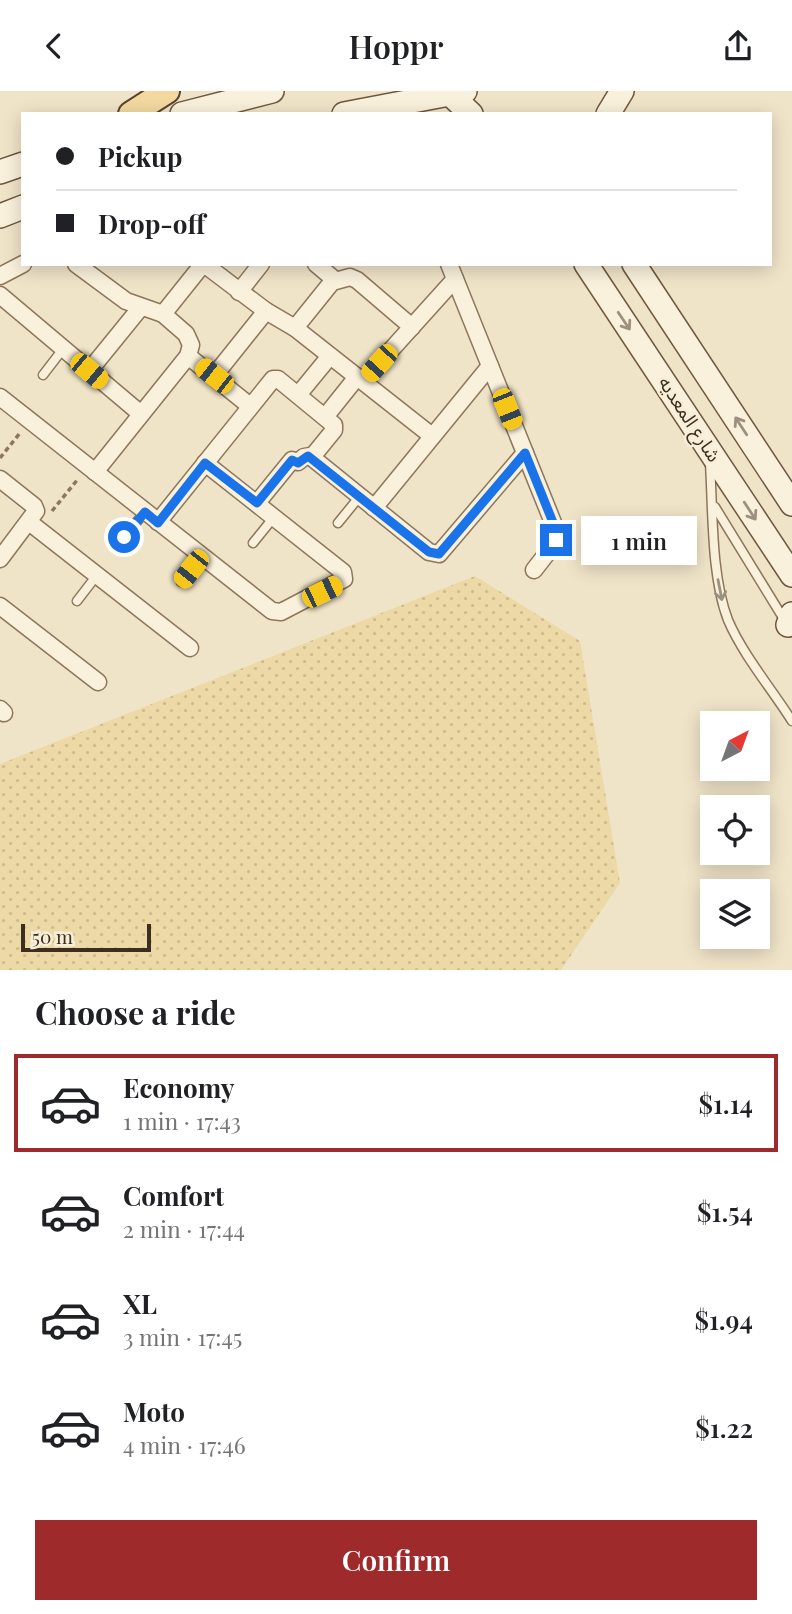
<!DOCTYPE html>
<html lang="en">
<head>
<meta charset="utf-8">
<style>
  :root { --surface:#fff; --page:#f2f2f2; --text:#202124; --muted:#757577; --line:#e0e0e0; --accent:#9e2a2b }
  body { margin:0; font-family:"Playfair Display","Noto Sans Arabic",serif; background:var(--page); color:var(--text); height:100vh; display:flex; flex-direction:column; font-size:26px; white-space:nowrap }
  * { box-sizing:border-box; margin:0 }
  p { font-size:23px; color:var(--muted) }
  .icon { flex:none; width:38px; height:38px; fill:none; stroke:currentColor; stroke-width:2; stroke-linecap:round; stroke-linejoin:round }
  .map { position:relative; height:879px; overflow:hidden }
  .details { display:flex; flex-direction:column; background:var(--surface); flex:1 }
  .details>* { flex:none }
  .top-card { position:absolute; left:21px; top:21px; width:751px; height:154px; border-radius:0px; box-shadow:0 4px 18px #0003; display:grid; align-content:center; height:154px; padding:0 35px; background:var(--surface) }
  .needle { width:46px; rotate:41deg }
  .buttons { position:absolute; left:700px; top:620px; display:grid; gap:14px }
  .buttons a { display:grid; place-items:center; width:70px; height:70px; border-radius:0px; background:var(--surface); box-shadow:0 4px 18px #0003; font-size:35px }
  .scale { position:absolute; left:21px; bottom:18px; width:130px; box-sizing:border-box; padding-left:7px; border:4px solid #3d2e20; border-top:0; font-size:19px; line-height:24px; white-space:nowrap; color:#3d2e20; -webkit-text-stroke:5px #f7eed8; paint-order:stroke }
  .end { position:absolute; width:32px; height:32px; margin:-16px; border:9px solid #1a73e8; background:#fff; box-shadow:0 0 0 4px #fff }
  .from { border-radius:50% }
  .bubble { position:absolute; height:49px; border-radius:0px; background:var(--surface); box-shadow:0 4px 18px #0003; font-size:23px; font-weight:600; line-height:49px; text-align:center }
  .car { position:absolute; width:21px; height:42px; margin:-21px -10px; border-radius:9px; box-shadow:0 0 5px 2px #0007; background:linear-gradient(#f5c518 24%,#345 0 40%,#f5c518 0 76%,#345 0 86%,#f5c518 0) }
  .top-card b { display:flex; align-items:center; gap:24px; height:66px; font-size:26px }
  .top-card b+b { border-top:2px solid var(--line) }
  .top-card i { width:18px; height:18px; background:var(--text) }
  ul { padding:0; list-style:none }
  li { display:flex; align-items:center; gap:21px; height:98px; margin:0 14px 10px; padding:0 21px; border:4px solid transparent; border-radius:0px }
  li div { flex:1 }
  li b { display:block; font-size:26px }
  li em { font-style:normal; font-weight:600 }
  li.on { border-color:var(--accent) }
  li>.icon { width:63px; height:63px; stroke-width:1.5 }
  h2 { padding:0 35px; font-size:32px; line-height:84px }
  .cta { display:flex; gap:14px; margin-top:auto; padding:14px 35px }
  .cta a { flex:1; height:80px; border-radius:0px; background:var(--accent); color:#fff; font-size:28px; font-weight:600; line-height:80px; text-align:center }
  header { display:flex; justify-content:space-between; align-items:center; height:91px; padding:0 35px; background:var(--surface); font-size:32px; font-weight:600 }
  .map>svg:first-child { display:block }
  .sand { fill:url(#sand-dots) }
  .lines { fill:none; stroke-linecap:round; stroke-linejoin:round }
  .lane-casing { stroke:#8d765c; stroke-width:11 }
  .street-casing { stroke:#8d765c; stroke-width:19 }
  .secondary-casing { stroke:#6f573f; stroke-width:26 }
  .primary-casing { stroke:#5b4430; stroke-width:28 }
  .path { stroke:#8d765c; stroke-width:3.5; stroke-dasharray:5 3.5; stroke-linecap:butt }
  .lane { stroke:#faf1dc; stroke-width:8 }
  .street { stroke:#faf1dc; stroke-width:16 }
  .secondary { stroke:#faf1dc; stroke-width:23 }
  .primary { stroke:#f3d9a0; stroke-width:24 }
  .oneway { stroke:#9c907e }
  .route { stroke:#1a73e8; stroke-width:9 }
  .labels { text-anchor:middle; stroke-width:5; stroke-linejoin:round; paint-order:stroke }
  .street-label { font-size:19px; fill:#3d2e20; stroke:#f7eed8 }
</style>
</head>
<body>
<header><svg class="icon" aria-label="back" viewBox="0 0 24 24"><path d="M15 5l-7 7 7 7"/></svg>Hoppr<svg class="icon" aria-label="share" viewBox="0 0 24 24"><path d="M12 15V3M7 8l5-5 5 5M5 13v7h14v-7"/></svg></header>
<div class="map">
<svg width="792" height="879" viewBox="0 0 792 879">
  <defs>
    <pattern id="sand-dots" width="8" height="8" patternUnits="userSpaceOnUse" patternTransform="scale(1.75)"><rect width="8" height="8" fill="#ecd9a5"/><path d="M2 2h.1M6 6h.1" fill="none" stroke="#cbbb8e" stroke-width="1.8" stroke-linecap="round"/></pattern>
  </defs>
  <rect width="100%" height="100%" fill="#f0e4c8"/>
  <polygon class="sand" points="475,485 580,550 620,792 561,879 0,879 0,673"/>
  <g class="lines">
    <defs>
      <g id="lane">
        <polyline points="43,284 63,258"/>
        <path d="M710,373C713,420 711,485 728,529C743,564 771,597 792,630"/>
        <polyline points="715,416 785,530"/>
        <polyline points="338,432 360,405"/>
        <polyline points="124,446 145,421"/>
        <polyline points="253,452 274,426"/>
        <polyline points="181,491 201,465"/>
        <polyline points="77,510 97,484"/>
      </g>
      <g id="street">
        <polyline points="76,173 126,210 163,223 186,243 191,254 188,265 95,381"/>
        <polyline points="204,173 266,220 295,237 432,345"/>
        <polyline points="316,173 335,189"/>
        <polyline points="449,173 556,439 555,452 534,479"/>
        <polyline points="0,185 23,173"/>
        <polyline points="239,201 261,173"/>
        <polyline points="0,204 141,323"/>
        <polyline points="163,223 203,173"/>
        <polyline points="295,237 332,191 350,186 357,189 412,236"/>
        <polyline points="188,265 250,315"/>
        <polyline points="89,280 141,216"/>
        <polyline points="214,285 266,220"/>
        <polyline points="363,290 455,188"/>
        <polyline points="298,304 330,265"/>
        <polyline points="0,306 272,520 281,521 344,488 343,481 205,372"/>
        <polyline points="325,326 357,286"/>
        <polyline points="0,388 34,415 36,420 0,468"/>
        <polyline points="257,412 292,369 298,371 304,366 310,365 429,461 439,463 525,362"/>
        <polyline points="374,417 490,275"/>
        <polyline points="29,431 190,557"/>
        <polyline points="158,431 273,288 278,288 334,334 334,339 312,366"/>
        <polyline points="0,515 98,591"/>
        <polyline points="0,618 4,622"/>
      </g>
      <g id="secondary">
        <polyline points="449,2 471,23"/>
        <polyline points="182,23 272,0"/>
        <polyline points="344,23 465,0"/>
        <polyline points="608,23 622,0"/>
        <polyline points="0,81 23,73"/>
        <polyline points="0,125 23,116"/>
        <polyline points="586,173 792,484"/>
        <polyline points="634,173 792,413"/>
        <polyline points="788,534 792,523"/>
      </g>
      <polyline id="primary" points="131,23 167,0"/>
    </defs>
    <use href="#lane" class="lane-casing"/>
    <use href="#street" class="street-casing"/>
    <use href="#secondary" class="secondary-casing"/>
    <use href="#primary" class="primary-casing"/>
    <g class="path">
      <polyline points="0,367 20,342"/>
      <polyline points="52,420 78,388"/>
    </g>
    <use href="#lane" class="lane"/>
    <use href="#street" class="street"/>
    <use href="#secondary" class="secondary"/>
    <use href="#primary" class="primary"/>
  </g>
  <defs><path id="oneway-shaft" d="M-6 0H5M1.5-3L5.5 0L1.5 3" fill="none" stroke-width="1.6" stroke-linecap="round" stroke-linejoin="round" transform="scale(1.75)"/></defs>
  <g class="oneway">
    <use href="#oneway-shaft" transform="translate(624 230) rotate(56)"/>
    <use href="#oneway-shaft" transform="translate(741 335) rotate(-123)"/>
    <use href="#oneway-shaft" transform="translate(750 420) rotate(57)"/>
    <use href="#oneway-shaft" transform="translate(720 499) rotate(79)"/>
  </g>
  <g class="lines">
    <polyline class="route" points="124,446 145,421 158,432 205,372 257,412 292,369 298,372 308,365 429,461 439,463 525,362 556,439 556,449"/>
  </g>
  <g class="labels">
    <g class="street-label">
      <text transform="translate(690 328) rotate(57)" y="7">شارع المعديه</text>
    </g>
  </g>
</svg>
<div class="buttons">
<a><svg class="needle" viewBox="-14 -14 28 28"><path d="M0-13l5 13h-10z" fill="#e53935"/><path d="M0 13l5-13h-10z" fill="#757577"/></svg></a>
<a><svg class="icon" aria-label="locate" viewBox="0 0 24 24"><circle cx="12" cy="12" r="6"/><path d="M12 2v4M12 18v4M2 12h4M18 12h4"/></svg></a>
<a><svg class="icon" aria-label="layers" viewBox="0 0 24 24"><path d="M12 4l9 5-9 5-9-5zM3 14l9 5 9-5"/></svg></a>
</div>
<div class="scale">50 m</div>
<i class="end from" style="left:124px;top:446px"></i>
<i class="end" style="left:556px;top:449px"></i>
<div class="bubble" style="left:581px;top:425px;width:116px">1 min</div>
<i class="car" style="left:379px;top:272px;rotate:222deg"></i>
<i class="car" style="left:89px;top:280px;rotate:130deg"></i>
<i class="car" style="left:214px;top:285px;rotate:308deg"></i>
<i class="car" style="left:507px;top:318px;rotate:158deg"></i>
<i class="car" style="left:191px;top:478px;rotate:218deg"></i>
<i class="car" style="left:322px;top:501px;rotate:64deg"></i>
<div class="top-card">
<b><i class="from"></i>Pickup</b>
<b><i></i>Drop-off</b>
</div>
</div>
<section class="details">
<h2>Choose a ride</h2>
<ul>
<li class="on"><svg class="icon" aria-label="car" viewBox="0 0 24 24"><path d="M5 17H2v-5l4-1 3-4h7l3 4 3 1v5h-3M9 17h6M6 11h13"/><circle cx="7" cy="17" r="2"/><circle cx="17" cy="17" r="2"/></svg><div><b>Economy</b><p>1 min · 17:43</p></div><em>$1.14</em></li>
<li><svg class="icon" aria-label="car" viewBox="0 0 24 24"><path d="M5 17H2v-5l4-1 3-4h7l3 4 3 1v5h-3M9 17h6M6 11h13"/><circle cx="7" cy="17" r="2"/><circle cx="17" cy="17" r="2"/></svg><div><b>Comfort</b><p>2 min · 17:44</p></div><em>$1.54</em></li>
<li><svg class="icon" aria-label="car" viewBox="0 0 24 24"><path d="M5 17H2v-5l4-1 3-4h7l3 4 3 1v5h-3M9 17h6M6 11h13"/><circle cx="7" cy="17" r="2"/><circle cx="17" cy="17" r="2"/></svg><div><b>XL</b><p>3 min · 17:45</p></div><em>$1.94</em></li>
<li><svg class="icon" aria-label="car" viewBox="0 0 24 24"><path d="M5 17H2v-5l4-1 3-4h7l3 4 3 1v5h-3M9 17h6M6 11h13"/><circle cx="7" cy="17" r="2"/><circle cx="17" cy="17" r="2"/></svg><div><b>Moto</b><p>4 min · 17:46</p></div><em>$1.22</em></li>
</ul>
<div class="cta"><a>Confirm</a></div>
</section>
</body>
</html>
